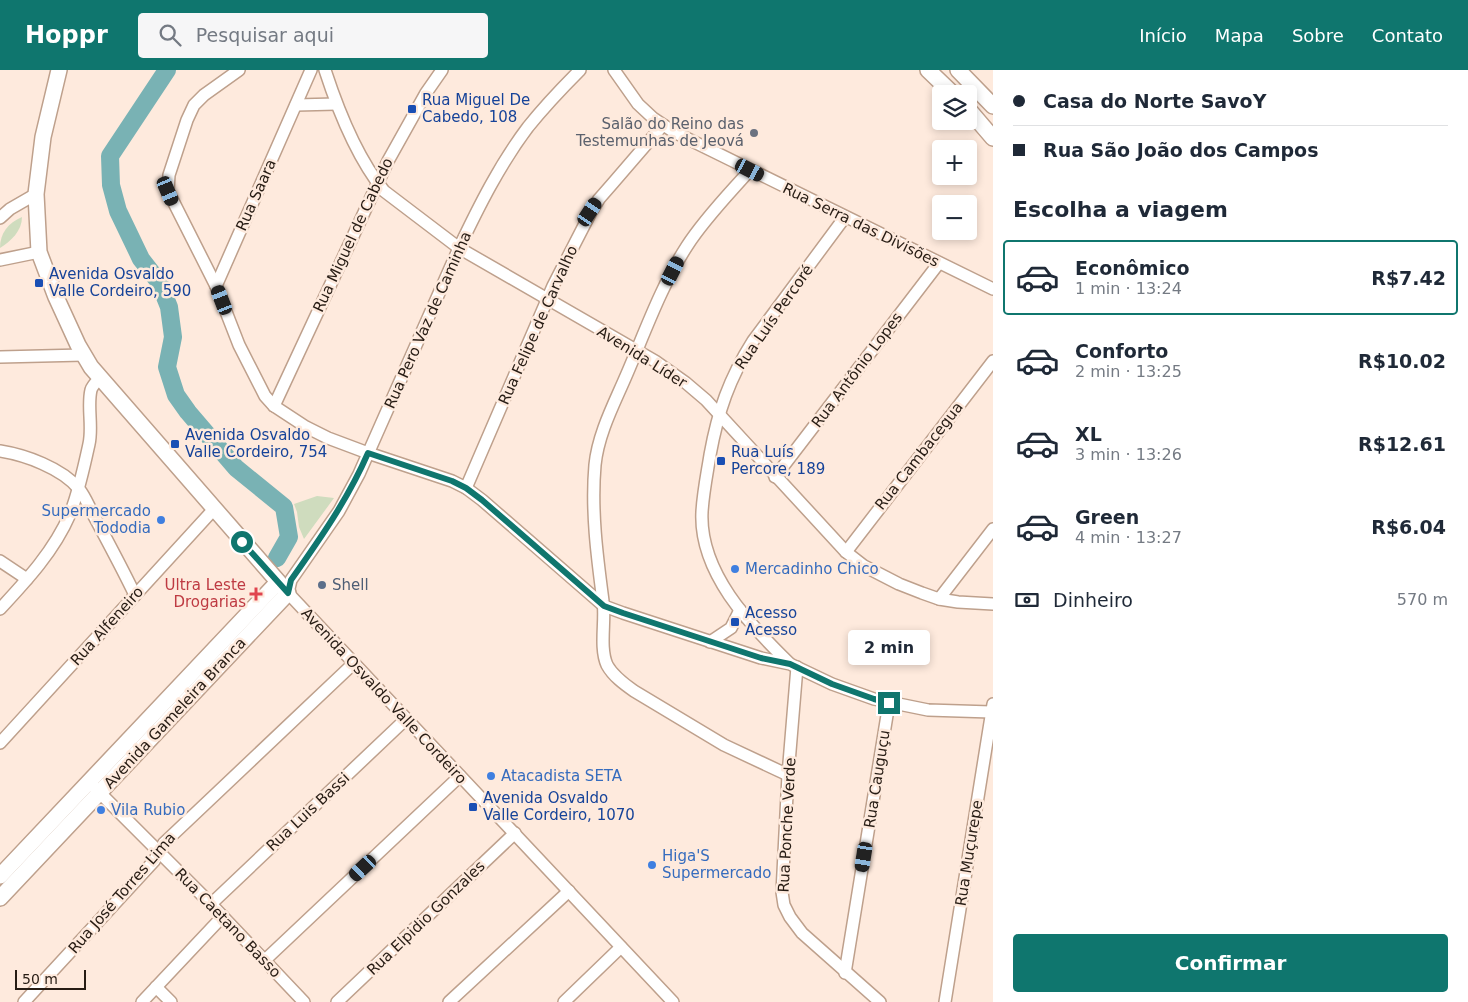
<!DOCTYPE html>
<html lang="pt">
<head>
<meta charset="utf-8">
<style>
  :root { --surface:#fff; --page:#f6f6f7; --text:#1f2937; --muted:#747a83; --line:#e0e1e3; --accent:#0f766e }
  body { margin:0; font-family:"DejaVu Sans",sans-serif; background:var(--page); color:var(--text); height:100vh; display:flex; flex-direction:column; font-size:19px; white-space:nowrap }
  * { box-sizing:border-box; margin:0 }
  p { font-size:16px; color:var(--muted) }
  .icon { flex:none; width:28px; height:28px; fill:none; stroke:currentColor; stroke-width:2; stroke-linecap:round; stroke-linejoin:round }
  .map { position:relative; flex:1; overflow:hidden }
  .sheet { display:flex; flex-direction:column; background:var(--surface); width:475px }
  .sheet>* { flex:none }
  .banner { display:grid; align-content:center; height:110px; padding:0 20px; background:var(--surface) }
  .fabs { position:absolute; left:932px; top:15px; display:grid; gap:10px }
  .fabs a { display:grid; place-items:center; width:45px; height:45px; border-radius:5px; background:var(--surface); box-shadow:0 2px 8px #0003; font-size:25px }
  .scale { position:absolute; left:15px; bottom:12px; width:71px; box-sizing:border-box; padding-left:5px; border:2px solid #271c14; border-top:0; font-size:14px; line-height:18px; white-space:nowrap; color:#271c14; -webkit-text-stroke:4px #feeadd; paint-order:stroke }
  .end { position:absolute; width:22px; height:22px; margin:-11px; border:6px solid #0f766e; background:#fff; box-shadow:0 0 0 2px #fff }
  .from { border-radius:50% }
  .bubble { position:absolute; height:35px; border-radius:5px; background:var(--surface); box-shadow:0 2px 8px #0003; font-size:16px; font-weight:800; line-height:35px; text-align:center }
  .car { position:absolute; width:15px; height:30px; margin:-15px -8px; border-radius:6px; box-shadow:0 0 4px 1px #0007; background:linear-gradient(#222 24%,#8ab4d8 0 40%,#222 0 76%,#8ab4d8 0 86%,#222 0) }
  .banner b { display:flex; align-items:center; gap:18px; height:48px; font-size:19px }
  .banner b+b { border-top:1px solid var(--line) }
  .banner i { width:12px; height:12px; background:var(--text) }
  ul { padding:0; list-style:none }
  li { display:flex; align-items:center; gap:15px; height:75px; margin:0 10px 8px; padding:0 10px; border:2px solid transparent; border-radius:5px }
  li div { flex:1 }
  li b { display:block; font-size:19px }
  li em { font-style:normal; font-weight:800 }
  li.selected { border-color:var(--accent) }
  li>.icon { width:45px; height:45px; stroke-width:1.5 }
  h2 { padding:0 20px; font-size:22px; line-height:60px }
  .pay { display:flex; align-items:center; gap:12px; height:55px; padding:0 20px; font-size:19px }
  .pay p { margin-inline-start:auto }
  .action { display:flex; gap:10px; margin-top:auto; padding:10px 20px }
  .action a { flex:1; height:58px; border-radius:5px; background:var(--accent); color:#fff; font-size:20px; font-weight:800; line-height:58px; text-align:center }
  header { display:flex; align-items:center; gap:30px; box-sizing:border-box; height:70px; padding:0 25px; background:var(--accent); color:#fff }
  header strong { font-size:24px }
  nav { display:flex; gap:28px; margin-inline-start:auto; font-size:18px }
  .search { width:350px; height:45px; background:var(--page); display:flex; align-items:center; gap:12px; box-sizing:border-box; padding:0 18px; border-radius:5px; color:var(--muted); font-size:19px }
  main { display:flex; flex:1; min-height:0 }
  .map>svg:first-child { display:block }
  .green { fill:#cfdcbe }
  .lines { fill:none; stroke-linecap:round; stroke-linejoin:round }
  .river { stroke:#79b2b4; stroke-width:18 }
  .minor-casing { stroke:#bea08c; stroke-width:14 }
  .major-casing { stroke:#bea08c; stroke-width:18 }
  .minor { stroke:#fff; stroke-width:11 }
  .major { stroke:#fff; stroke-width:15 }
  .route { stroke:#0f766e; stroke-width:6 }
  .transit-dot { fill:#1a4fb4; stroke:#feeadd; stroke-width:2 }
  .worship-dot { fill:#6b7280; stroke:#feeadd; stroke-width:2 }
  .shop-dot { fill:#3f7fe0; stroke:#feeadd; stroke-width:2 }
  .service-dot { fill:#5c6f8a; stroke:#feeadd; stroke-width:2 }
  .health-dot { fill:#e0444e; stroke:#feeadd; stroke-width:2 }
  .labels { text-anchor:middle; stroke-width:5; stroke-linejoin:round; paint-order:stroke }
  .transit-label { font-size:15px; fill:#164399; stroke:#feeadd; text-anchor:start }
  .worship-label { font-size:15px; fill:#5b616d; stroke:#feeadd; text-anchor:end }
  .street-label { font-size:15px; fill:#271c14; stroke:#feeadd }
  .shop-label { font-size:15px; fill:#366cbe; stroke:#feeadd; text-anchor:start }
  .health-label { font-size:15px; fill:#be3a42; stroke:#feeadd; text-anchor:end }
  .service-label { font-size:15px; fill:#4e5e75; stroke:#feeadd; text-anchor:start }
</style>
</head>
<body>
<header>
<strong>Hoppr</strong>
<div class="search"><svg class="icon" aria-label="search" viewBox="0 0 24 24"><circle cx="10" cy="10" r="6"/><path d="M15 15l6 6"/></svg>Pesquisar aqui</div>
<nav><a>Início</a><a>Mapa</a><a>Sobre</a><a>Contato</a></nav>
</header>
<main>
<div class="map">
<svg width="993" height="932" viewBox="0 0 993 932">
  <rect width="100%" height="100%" fill="#feeadd"/>
  <g class="green">
    <path d="M22,147C22,161 11,171 0,178C0,163 8,153 22,147Z"/>
    <polygon points="317,426 334,428 304,469 299,457 297,442 294,434"/>
  </g>
  <g class="lines">
    <polyline class="river" points="167,0 110,86 111,115 118,141 141,189 159,212 169,237 173,267 167,297 176,325 188,342 236,398 284,437 289,467 277,488"/>
    <defs>
      <g id="minor">
        <polyline points="239,0 204,25 194,35 187,50 169,105 168,121 216,216 239,275 265,326 274,336 306,357 328,368 368,383 452,411 466,418 482,430 604,536 623,543 761,588 790,594 832,614 874,629 928,640 991,642"/>
        <path d="M325,0C338,40 358,89 384,121L459,178L655,291L686,313L706,330L846,482L864,496L899,514L922,523L939,529L958,532L993,534"/>
        <path d="M580,0C562,18 544,37 528,57C500,94 479,136 459,178L359,404L339,441L291,510L288,523L673,932"/>
        <polyline points="614,0 638,34 653,48 674,62 993,219"/>
        <polyline points="296,35 336,34"/>
        <path d="M750,100C729,124 705,148 687,176C661,216 645,262 626,306C614,334 598,364 595,395C591,440 597,486 603,531C606,550 599,577 607,595C613,606 624,614 634,621L724,675L788,705"/>
        <polyline points="0,148 10,139 36,124"/>
        <polyline points="0,190 39,182"/>
        <polyline points="216,216 311,0"/>
        <polyline points="0,287 83,285"/>
        <polyline points="274,336 388,91 426,23 442,0"/>
        <path d="M0,381C25,385 62,398 79,419C85,426 89,437 94,446C108,472 122,498 135,525"/>
        <polyline points="775,407 939,193"/>
        <polyline points="466,418 553,216 591,142 599,129 613,113 663,55"/>
        <polyline points="846,482 993,291"/>
        <polyline points="0,491 27,509"/>
        <polyline points="939,529 993,459"/>
        <path d="M0,539C27,510 54,481 70,444C79,421 84,397 89,374C93,357 87,336 91,320C92,316 97,311 100,308"/>
        <polyline points="710,572 731,558 740,540"/>
        <path d="M789,593C749,554 699,502 702,442C703,423 707,404 710,385C718,341 729,309 753,271L845,147"/>
        <polyline points="797,597 788,705 782,822 784,835 790,847 802,863 880,932"/>
        <polyline points="0,673 214,439"/>
        <polyline points="94,717 211,834 304,932"/>
        <polyline points="211,834 406,649"/>
        <polyline points="265,890 460,706"/>
        <polyline points="845,903 889,633"/>
        <polyline points="156,917 171,932"/>
        <polyline points="24,932 154,791 164,773 353,594"/>
        <polyline points="142,932 223,846"/>
        <polyline points="337,932 515,763"/>
        <polyline points="449,932 569,821"/>
        <polyline points="564,932 621,877"/>
        <polyline points="945,932 993,634"/>
      </g>
      <g id="major">
        <polyline points="928,0 953,24"/>
        <polyline points="958,0 993,36"/>
        <polyline points="969,40 993,68"/>
        <polyline points="0,806 278,512"/>
        <polyline points="0,828 288,523 91,297 78,275 56,227 39,182 36,124 43,67 59,0"/>
      </g>
    </defs>
    <use href="#minor" class="minor-casing"/>
    <use href="#major" class="major-casing"/>
    <use href="#minor" class="minor"/>
    <use href="#major" class="major"/>
  </g>
  <g class="lines">
    <path class="route" d="M242,472L288,523L291,510C320,469 348,429 368,383L452,411L466,418L482,430L604,536L623,543L761,588L790,594L832,614L874,629L889,633"/>
  </g>
  <g class="transit-dot">
    <rect x="407" y="34" width="10" height="10" rx="2.5"/>
    <rect x="34" y="208" width="10" height="10" rx="2.5"/>
    <rect x="170" y="369" width="10" height="10" rx="2.5"/>
    <rect x="716" y="386" width="10" height="10" rx="2.5"/>
    <rect x="730" y="547" width="10" height="10" rx="2.5"/>
    <rect x="468" y="732" width="10" height="10" rx="2.5"/>
  </g>
  <circle class="worship-dot" cx="754" cy="63" r="5"/>
  <g class="shop-dot">
    <circle cx="161" cy="450" r="5"/>
    <circle cx="735" cy="499" r="5"/>
    <circle cx="491" cy="706" r="5"/>
    <circle cx="101" cy="740" r="5"/>
    <circle cx="652" cy="795" r="5"/>
  </g>
  <circle class="service-dot" cx="322" cy="515" r="5"/>
  <path class="health-dot" d="M253.5 516.5h5v5h5v5h-5v5h-5v-5h-5v-5h5z"/>
  <g class="labels">
    <g class="transit-label">
      <text x="422" y="35">Rua Miguel De<tspan x="422" dy="17">Cabedo, 108</tspan></text>
      <text x="49" y="209">Avenida Osvaldo<tspan x="49" dy="17">Valle Cordeiro, 590</tspan></text>
      <text x="185" y="370">Avenida Osvaldo<tspan x="185" dy="17">Valle Cordeiro, 754</tspan></text>
      <text x="731" y="387">Rua Luís<tspan x="731" dy="17">Percore, 189</tspan></text>
      <text x="745" y="548">Acesso<tspan x="745" dy="17">Acesso</tspan></text>
      <text x="483" y="733">Avenida Osvaldo<tspan x="483" dy="17">Valle Cordeiro, 1070</tspan></text>
    </g>
    <g class="worship-label">
      <text x="744" y="59">Salão do Reino das<tspan x="744" dy="17">Testemunhas de Jeová</tspan></text>
    </g>
    <g class="street-label">
      <text transform="translate(256 125) rotate(-66)" y="5">Rua Saara</text>
      <text transform="translate(861 155) rotate(26)" y="5">Rua Serra das Divisões</text>
      <text transform="translate(353 165) rotate(-65)" y="5">Rua Miguel de Cabedo</text>
      <text transform="translate(774 247) rotate(-55)" y="5">Rua Luís Percoré</text>
      <text transform="translate(428 250) rotate(-66)" y="5">Rua Pero Vaz de Caminha</text>
      <text transform="translate(538 255) rotate(-66)" y="5">Rua Felipe de Carvalho</text>
      <text transform="translate(642 287) rotate(32)" y="5">Avenida Líder</text>
      <text transform="translate(857 300) rotate(-53)" y="5">Rua Antônio Lopes</text>
      <text transform="translate(919 386) rotate(-52)" y="5">Rua Cambacegua</text>
      <text transform="translate(107 556) rotate(-48)" y="5">Rua Alfeneiro</text>
      <text transform="translate(384 626) rotate(47)" y="5">Avenida Osvaldo Valle Cordeiro</text>
      <text transform="translate(175 643) rotate(-47)" y="5">Avenida Gameleira Branca</text>
      <text transform="translate(877 709) rotate(-81)" y="5">Rua Cauguçu</text>
      <text transform="translate(308 742) rotate(-43)" y="5">Rua Luis Bassi</text>
      <text transform="translate(787 755) rotate(-87)" y="5">Rua Ponche Verde</text>
      <text transform="translate(969 783) rotate(-81)" y="5">Rua Muçurepe</text>
      <text transform="translate(122 823) rotate(-49)" y="5">Rua José Torres Lima</text>
      <text transform="translate(426 848) rotate(-44)" y="5">Rua Elpidio Gonzales</text>
      <text transform="translate(228 853) rotate(46)" y="5">Rua Caetano Basso</text>
    </g>
    <g class="shop-label">
      <text x="151" y="446" text-anchor="end">Supermercado<tspan x="151" dy="17">Tododia</tspan></text>
      <text x="745" y="504">Mercadinho Chico</text>
      <text x="501" y="711">Atacadista SETA</text>
      <text x="111" y="745">Vila Rubio</text>
      <text x="662" y="791">Higa'S<tspan x="662" dy="17">Supermercado</tspan></text>
    </g>
    <g class="health-label">
      <text x="246" y="520">Ultra Leste<tspan x="246" dy="17">Drogarias</tspan></text>
    </g>
    <g class="service-label">
      <text x="332" y="520">Shell</text>
    </g>
  </g>
</svg>
<div class="fabs">
<a><svg class="icon" aria-label="layers" viewBox="0 0 24 24"><path d="M12 4l9 5-9 5-9-5zM3 14l9 5 9-5"/></svg></a>
<a>+</a>
<a>−</a>
</div>
<div class="scale">50 m</div>
<i class="end from" style="left:242px;top:472px"></i>
<i class="end" style="left:889px;top:633px"></i>
<div class="bubble" style="left:848px;top:560px;width:82px">2 min</div>
<i class="car" style="left:750px;top:100px;rotate:117deg"></i>
<i class="car" style="left:168px;top:121px;rotate:157deg"></i>
<i class="car" style="left:590px;top:142px;rotate:33deg"></i>
<i class="car" style="left:673px;top:201px;rotate:27deg"></i>
<i class="car" style="left:222px;top:230px;rotate:339deg"></i>
<i class="car" style="left:864px;top:787px;rotate:189deg"></i>
<i class="car" style="left:363px;top:798px;rotate:227deg"></i>
</div>
<section class="sheet">
<div class="banner">
<b><i class="from"></i>Casa do Norte SavoY</b>
<b><i></i>Rua São João dos Campos</b>
</div>
<h2>Escolha a viagem</h2>
<ul>
<li class="selected"><svg class="icon" aria-label="car" viewBox="0 0 24 24"><path d="M5 17H2v-5l4-1 3-4h7l3 4 3 1v5h-3M9 17h6M6 11h13"/><circle cx="7" cy="17" r="2"/><circle cx="17" cy="17" r="2"/></svg><div><b>Econômico</b><p>1 min · 13:24</p></div><em>R$7.42</em></li>
<li><svg class="icon" aria-label="car" viewBox="0 0 24 24"><path d="M5 17H2v-5l4-1 3-4h7l3 4 3 1v5h-3M9 17h6M6 11h13"/><circle cx="7" cy="17" r="2"/><circle cx="17" cy="17" r="2"/></svg><div><b>Conforto</b><p>2 min · 13:25</p></div><em>R$10.02</em></li>
<li><svg class="icon" aria-label="car" viewBox="0 0 24 24"><path d="M5 17H2v-5l4-1 3-4h7l3 4 3 1v5h-3M9 17h6M6 11h13"/><circle cx="7" cy="17" r="2"/><circle cx="17" cy="17" r="2"/></svg><div><b>XL</b><p>3 min · 13:26</p></div><em>R$12.61</em></li>
<li><svg class="icon" aria-label="car" viewBox="0 0 24 24"><path d="M5 17H2v-5l4-1 3-4h7l3 4 3 1v5h-3M9 17h6M6 11h13"/><circle cx="7" cy="17" r="2"/><circle cx="17" cy="17" r="2"/></svg><div><b>Green</b><p>4 min · 13:27</p></div><em>R$6.04</em></li>
</ul>
<div class="pay"><svg class="icon" aria-label="cash" viewBox="0 0 24 24"><path d="M3 7h18v10H3z"/><circle cx="12" cy="12" r="2"/></svg>Dinheiro<p>570 m</p></div>
<div class="action"><a>Confirmar</a></div>
</section>
</main>
</body>
</html>
